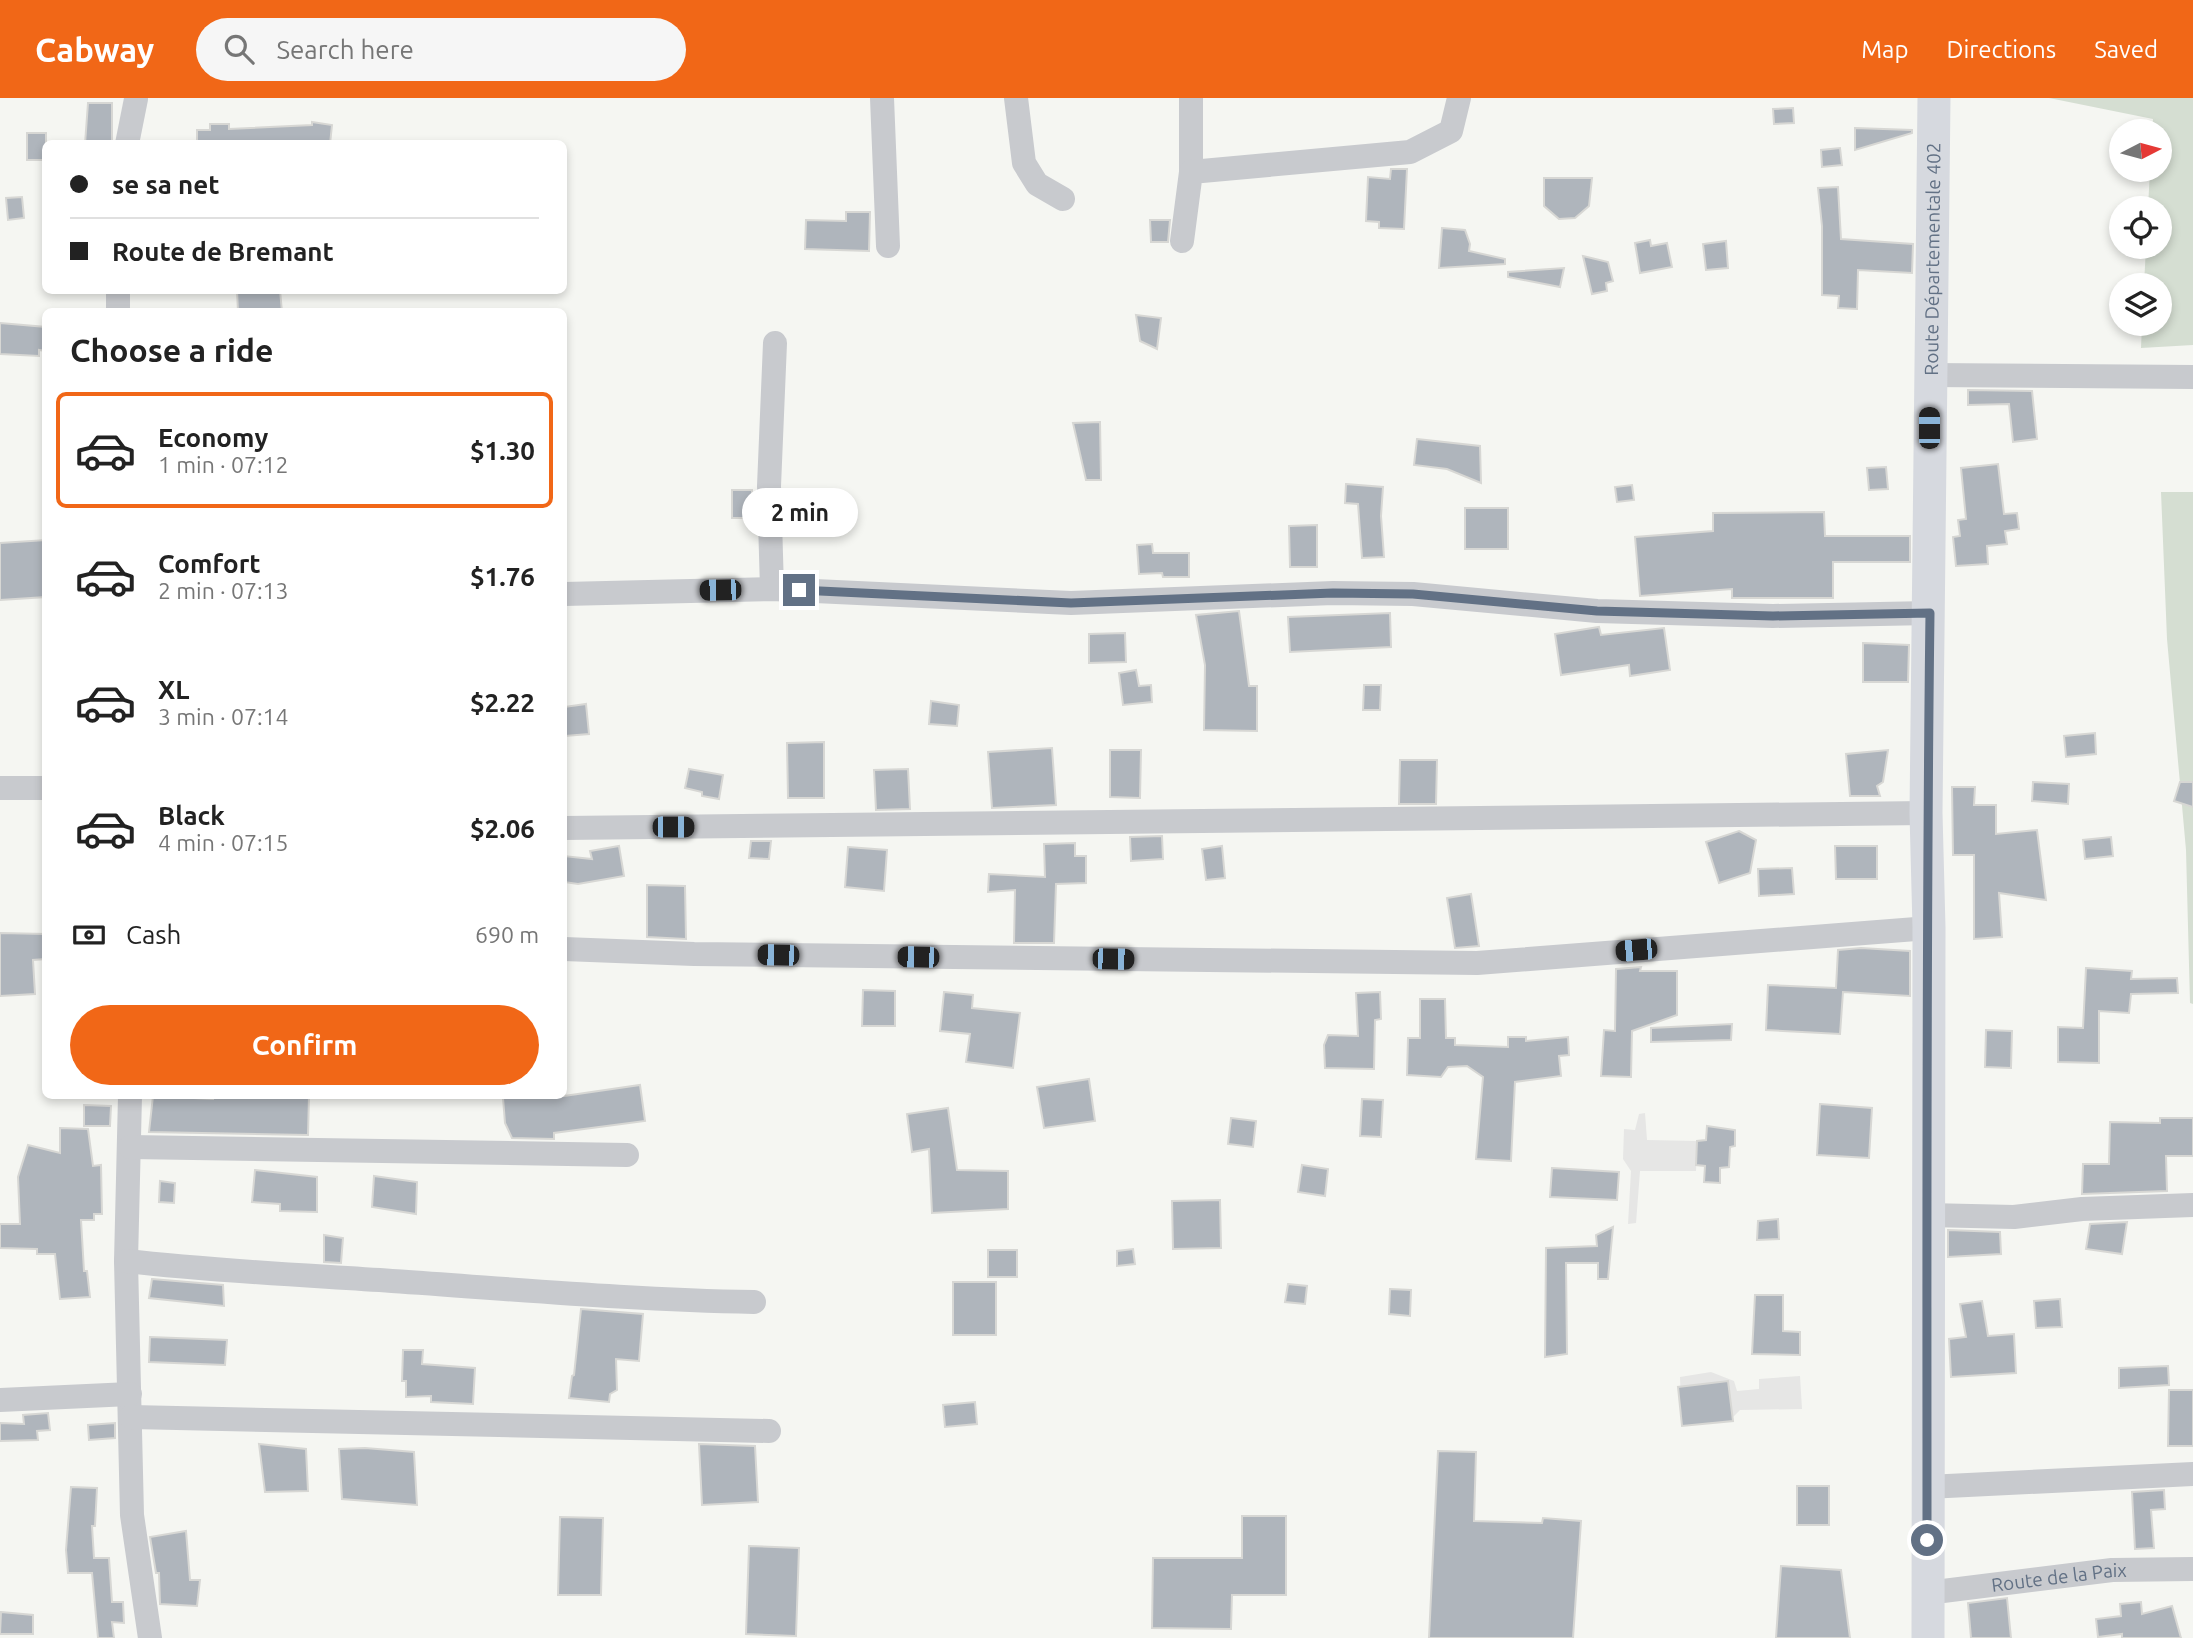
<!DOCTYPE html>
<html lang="en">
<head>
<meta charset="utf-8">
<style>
  :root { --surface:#fff; --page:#f6f6f6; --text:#222; --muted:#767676; --line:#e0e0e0; --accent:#f16717 }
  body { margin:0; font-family:Ubuntu,sans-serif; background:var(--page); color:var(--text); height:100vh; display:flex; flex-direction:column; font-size:26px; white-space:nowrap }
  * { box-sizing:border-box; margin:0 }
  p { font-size:23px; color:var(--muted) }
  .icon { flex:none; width:38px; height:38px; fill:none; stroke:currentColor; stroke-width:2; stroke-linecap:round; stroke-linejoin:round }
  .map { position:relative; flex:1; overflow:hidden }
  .sheet { position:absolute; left:42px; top:210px; width:525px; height:791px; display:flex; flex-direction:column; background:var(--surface); border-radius:10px; box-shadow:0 4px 10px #0003 }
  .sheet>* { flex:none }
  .top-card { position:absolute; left:42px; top:42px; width:525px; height:154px; border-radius:10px; box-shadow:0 4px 10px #0003; display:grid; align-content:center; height:154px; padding:0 28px; background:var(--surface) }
  .needle { width:46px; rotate:84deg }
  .controls { position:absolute; left:2109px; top:21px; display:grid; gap:14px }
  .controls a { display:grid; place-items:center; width:63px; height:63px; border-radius:50%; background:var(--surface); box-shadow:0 4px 10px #0003; font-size:35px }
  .end { position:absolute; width:32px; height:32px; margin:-16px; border:9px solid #627185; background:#fff; box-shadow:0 0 0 4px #fff }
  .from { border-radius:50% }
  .bubble { position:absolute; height:49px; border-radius:24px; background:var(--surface); box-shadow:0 4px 10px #0003; font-size:23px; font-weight:600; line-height:49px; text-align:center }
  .car { position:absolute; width:21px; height:42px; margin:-21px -10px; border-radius:9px; box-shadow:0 0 5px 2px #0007; background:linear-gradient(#222 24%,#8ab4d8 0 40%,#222 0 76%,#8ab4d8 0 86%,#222 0) }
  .top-card b { display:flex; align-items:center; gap:24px; height:66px; font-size:26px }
  .top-card b+b { border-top:2px solid var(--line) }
  .top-card i { width:18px; height:18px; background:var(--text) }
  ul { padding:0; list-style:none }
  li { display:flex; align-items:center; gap:21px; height:116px; margin:0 14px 10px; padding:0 14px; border:4px solid transparent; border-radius:10px }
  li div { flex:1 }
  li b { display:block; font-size:26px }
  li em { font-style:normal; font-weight:600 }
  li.current { border-color:var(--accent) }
  li>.icon { width:63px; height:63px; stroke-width:1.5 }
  h2 { padding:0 28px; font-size:32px; line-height:84px }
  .pay { display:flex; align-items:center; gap:18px; height:77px; padding:0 28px; font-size:26px }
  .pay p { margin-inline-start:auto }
  .button { display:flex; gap:14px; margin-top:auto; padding:14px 28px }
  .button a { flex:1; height:80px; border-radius:42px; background:var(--accent); color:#fff; font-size:28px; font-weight:600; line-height:80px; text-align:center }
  header { display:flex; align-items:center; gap:42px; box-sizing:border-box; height:98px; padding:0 35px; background:var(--accent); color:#fff }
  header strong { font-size:33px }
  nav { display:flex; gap:38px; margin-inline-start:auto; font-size:24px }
  .search { width:490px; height:63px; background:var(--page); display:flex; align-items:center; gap:18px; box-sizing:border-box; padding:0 24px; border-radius:38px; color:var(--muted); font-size:26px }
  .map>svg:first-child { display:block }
  .built { fill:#e6e6e5 }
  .green { fill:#d5ded2 }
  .building { fill:#afb5bc; stroke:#d7d7d4; stroke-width:2 }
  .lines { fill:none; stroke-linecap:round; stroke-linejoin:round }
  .minor { stroke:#c8cace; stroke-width:24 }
  .secondary { stroke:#d6d9df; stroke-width:33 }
  .route { stroke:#627185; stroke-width:9 }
  .labels { text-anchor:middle; stroke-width:7; stroke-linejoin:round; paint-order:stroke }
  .street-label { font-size:19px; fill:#627185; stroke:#fff }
</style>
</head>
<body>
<header>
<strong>Cabway</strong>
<div class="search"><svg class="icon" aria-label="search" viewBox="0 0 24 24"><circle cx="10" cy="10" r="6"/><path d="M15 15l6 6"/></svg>Search here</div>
<nav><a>Map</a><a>Directions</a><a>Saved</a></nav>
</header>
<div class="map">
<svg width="2193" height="1540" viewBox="0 0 2193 1540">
  <rect width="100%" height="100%" fill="#f5f6f2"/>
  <g class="built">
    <polygon points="1645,1015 1647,1042 1697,1043 1696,1073 1640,1073 1636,1125 1628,1126 1631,1073 1623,1061 1624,1031 1635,1032 1639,1016"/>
    <polygon points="1711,1274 1734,1283 1737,1293 1759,1291 1759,1281 1800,1278 1802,1311 1740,1312 1729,1323 1682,1328 1680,1279"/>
  </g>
  <g class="green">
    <polygon points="2049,0 2193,0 2193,247 2141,250 2142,226 2160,226 2160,187 2144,187 2146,149 2160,149 2160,110 2148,110 2150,72 2160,72 2160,33 2152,33 2153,21"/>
    <polygon points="2161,394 2193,394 2193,906 2190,905 2186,752 2167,541"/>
  </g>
  <g class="building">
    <polygon points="88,5 112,5 112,46 85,46"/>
    <polygon points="1793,10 1794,25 1774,26 1773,11"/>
    <polygon points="312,24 332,27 330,46 197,46 197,32 210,32 210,26 229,26 229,31 312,27"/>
    <polygon points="1855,30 1912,32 1912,35 1855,52"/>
    <rect x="27" y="35" width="19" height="27"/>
    <polygon points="1840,50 1842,67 1822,69 1821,52"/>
    <polygon points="1391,71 1407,71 1404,131 1379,130 1379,124 1366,123 1368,79 1390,81"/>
    <polygon points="1544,80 1592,80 1589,108 1575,120 1559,121 1544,108"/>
    <polygon points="1838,89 1841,141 1913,146 1912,175 1858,172 1857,211 1838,210 1839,198 1822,197 1822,128 1818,90"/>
    <polygon points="22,99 24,120 8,122 6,100"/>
    <polygon points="846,114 870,114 869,153 805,151 806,122 846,123"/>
    <polygon points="1150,122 1170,122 1168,144 1151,144"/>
    <polygon points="1442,130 1465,132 1470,146 1469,153 1505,161 1505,166 1439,170"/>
    <polygon points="1650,142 1651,148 1667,145 1672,169 1640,175 1635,145"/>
    <polygon points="1726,143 1728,170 1706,172 1703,146"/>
    <polygon points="1583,158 1608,164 1613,183 1606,185 1607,193 1592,196"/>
    <polygon points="1564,170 1560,189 1508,179 1508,174"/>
    <polygon points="237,192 280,192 282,214 238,214"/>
    <polygon points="1136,217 1161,220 1157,251 1140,243"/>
    <polygon points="0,225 46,229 46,253 39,252 39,258 0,256"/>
    <polygon points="1968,292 2032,293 2037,341 2013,344 2009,306 1968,307"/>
    <polygon points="1100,324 1101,382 1086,382 1073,325"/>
    <polygon points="1417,341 1480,348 1481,385 1447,371 1414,367"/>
    <polygon points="1998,366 2004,416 2017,415 2019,431 2005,433 2007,446 1987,448 1988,466 1956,468 1953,439 1960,438 1958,422 1966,421 1961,370"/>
    <polygon points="1886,369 1888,391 1869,392 1867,370"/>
    <polygon points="1346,386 1383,389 1381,418 1384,459 1362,460 1358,406 1345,405"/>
    <polygon points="1632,387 1634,402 1617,404 1615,389"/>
    <rect x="732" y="392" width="20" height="28"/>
    <rect x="1465" y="410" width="43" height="41"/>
    <polygon points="1824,414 1825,438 1910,438 1910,464 1833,464 1833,500 1732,500 1732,491 1640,498 1635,439 1713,433 1713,415"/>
    <polygon points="1317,427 1317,469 1290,469 1289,428"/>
    <polygon points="46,442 46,499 0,502 0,445"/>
    <polygon points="1152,446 1153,455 1189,455 1189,479 1163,479 1162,475 1139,476 1137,447"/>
    <polygon points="1239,513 1249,588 1257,588 1257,633 1204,632 1205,567 1196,517"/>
    <polygon points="1390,515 1391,549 1290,554 1288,519"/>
    <polygon points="1599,529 1601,537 1664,530 1670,572 1630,578 1629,567 1561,577 1555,536"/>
    <polygon points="1125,535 1126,564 1089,565 1089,536"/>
    <polygon points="1863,545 1909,547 1908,584 1863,584"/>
    <polygon points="1136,572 1139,588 1151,587 1152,604 1123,607 1119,575"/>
    <polygon points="1364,587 1381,587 1380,612 1363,612"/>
    <polygon points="931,603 959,607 957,628 929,626"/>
    <polygon points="586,606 589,636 565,638 564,609"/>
    <polygon points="2095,635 2096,656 2066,659 2064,638"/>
    <polygon points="824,644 824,700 788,700 787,645"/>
    <polygon points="1052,650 1056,707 992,710 988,654"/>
    <polygon points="1110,652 1141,652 1140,700 1110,699"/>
    <polygon points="1888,652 1883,684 1877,688 1880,698 1850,698 1846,656"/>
    <polygon points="1400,662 1437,662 1436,706 1399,706"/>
    <polygon points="689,671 723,677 719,701 702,698 702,694 685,690"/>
    <polygon points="908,671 910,711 876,712 874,672"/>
    <polygon points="2033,684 2069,686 2068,706 2032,703"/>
    <polygon points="2180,684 2193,684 2193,709 2174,703"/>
    <polygon points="1952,689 1975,689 1974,707 1996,707 1996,736 2037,732 2046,802 1999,795 2002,839 1974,841 1974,757 1953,757"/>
    <polygon points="1739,733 1756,742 1750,775 1719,785 1706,744"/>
    <polygon points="1162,738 1163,761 1131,763 1130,739"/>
    <polygon points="2111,739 2113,758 2085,761 2083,742"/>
    <polygon points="751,743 771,743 769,761 749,760"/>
    <polygon points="1075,745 1075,758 1086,758 1086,785 1056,786 1054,845 1014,845 1015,792 988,794 989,776 1045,779 1044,746"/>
    <polygon points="619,748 624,778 578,786 564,784 564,758 592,761 590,753"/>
    <polygon points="1222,748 1225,780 1206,782 1202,751"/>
    <polygon points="1835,748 1877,748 1877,781 1836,781"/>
    <polygon points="848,749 887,752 884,793 845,789"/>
    <polygon points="1792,770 1794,796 1759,798 1758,771"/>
    <polygon points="647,787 685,788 686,841 647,839"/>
    <polygon points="1471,796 1479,848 1455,850 1447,800"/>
    <polygon points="0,835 46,836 46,861 33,862 35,896 0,898"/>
    <polygon points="1861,850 1910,853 1910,898 1843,894 1840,936 1766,932 1768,887 1836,890 1838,852"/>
    <polygon points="1641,869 1640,873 1677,873 1677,917 1632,933 1631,979 1601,978 1604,932 1615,933 1616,871"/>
    <polygon points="2086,870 2132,873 2131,881 2177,880 2178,895 2131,896 2129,915 2099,913 2099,965 2058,964 2058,929 2083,930"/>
    <polygon points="863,892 895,893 895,928 862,928"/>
    <polygon points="944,894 973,897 972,910 1020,915 1013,970 966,964 970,936 940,933"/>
    <polygon points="1380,894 1381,921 1375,922 1374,971 1325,970 1324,947 1328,937 1358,938 1356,895"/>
    <polygon points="1420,901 1445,901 1446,940 1455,940 1455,947 1508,949 1508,939 1526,939 1526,943 1568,939 1569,957 1559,958 1561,978 1515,984 1511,1063 1476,1061 1483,979 1467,968 1448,969 1441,979 1407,977 1408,940 1420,940"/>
    <polygon points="1732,926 1731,942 1651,944 1651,930"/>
    <polygon points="1986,932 2012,933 2011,970 1985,969"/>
    <polygon points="1089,981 1095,1023 1044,1030 1037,989"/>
    <polygon points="640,987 645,1023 554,1035 554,1041 512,1040 505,1025 503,1000 564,998"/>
    <polygon points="153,998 213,1001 213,998 309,998 308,1037 149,1034"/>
    <polygon points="1362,1001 1383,1002 1381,1039 1360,1038"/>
    <polygon points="1820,1006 1872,1010 1869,1060 1817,1057"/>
    <polygon points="84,1007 111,1008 110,1028 84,1028"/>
    <polygon points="948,1010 957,1072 1008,1073 1008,1111 932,1115 929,1051 912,1054 907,1016"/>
    <polygon points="1231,1020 1256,1023 1253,1049 1228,1046"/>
    <polygon points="2160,1020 2193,1020 2193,1058 2166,1058 2167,1093 2082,1096 2083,1066 2109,1066 2110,1024 2160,1025"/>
    <polygon points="1707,1028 1735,1032 1735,1048 1730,1049 1729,1069 1720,1070 1720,1085 1704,1084 1705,1068 1696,1067 1697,1043 1706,1042"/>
    <polygon points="60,1030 88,1031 93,1068 101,1067 102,1116 94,1116 94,1122 81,1122 84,1173 87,1173 90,1199 60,1201 55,1156 37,1156 37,1151 0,1150 0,1126 20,1126 18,1079 28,1047 60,1055"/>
    <polygon points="1302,1067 1328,1071 1325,1098 1298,1094"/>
    <polygon points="1552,1070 1619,1074 1617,1102 1550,1099"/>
    <polygon points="255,1072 317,1079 317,1114 280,1113 280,1106 252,1104"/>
    <polygon points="374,1078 417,1084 416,1116 372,1109"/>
    <polygon points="160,1083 175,1085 174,1105 159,1104"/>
    <polygon points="1220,1102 1221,1150 1173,1151 1172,1103"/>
    <polygon points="1778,1121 1779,1141 1757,1142 1758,1123"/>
    <polygon points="2127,1124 2122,1156 2086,1151 2090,1126"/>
    <polygon points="1613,1129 1608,1181 1598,1181 1598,1165 1566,1165 1567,1256 1545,1259 1546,1150 1597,1148 1596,1137"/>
    <polygon points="1948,1132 2000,1134 2001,1156 1948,1159"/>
    <polygon points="324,1137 343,1140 341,1165 324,1164"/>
    <polygon points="1133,1151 1135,1166 1117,1168 1117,1153"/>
    <rect x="988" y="1152" width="29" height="27"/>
    <polygon points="152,1181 223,1187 224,1208 149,1200"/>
    <rect x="953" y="1184" width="43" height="53"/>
    <polygon points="1288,1186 1307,1188 1305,1206 1285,1204"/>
    <polygon points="1390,1191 1411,1192 1410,1218 1389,1216"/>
    <polygon points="1755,1197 1783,1197 1783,1233 1800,1234 1800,1257 1752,1256"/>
    <polygon points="2060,1201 2062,1229 2036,1230 2034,1203"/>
    <polygon points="1982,1203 1988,1238 2014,1236 2016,1275 1951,1279 1949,1241 1966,1239 1960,1206"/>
    <polygon points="581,1211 643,1216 639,1263 616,1261 617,1292 610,1296 609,1304 569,1300 572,1278 574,1277"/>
    <polygon points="150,1239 227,1242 225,1267 149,1264"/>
    <polygon points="403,1252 423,1252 422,1266 475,1270 473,1306 431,1304 431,1298 406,1299 406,1283 402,1283"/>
    <polygon points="2168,1268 2169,1287 2119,1290 2119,1270"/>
    <polygon points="1728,1283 1733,1323 1682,1328 1678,1289"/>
    <polygon points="2169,1292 2193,1292 2193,1348 2168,1348"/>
    <polygon points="975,1304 977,1326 945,1329 943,1307"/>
    <polygon points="48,1315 50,1332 37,1333 38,1342 0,1343 0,1325 24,1326 23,1317"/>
    <polygon points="115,1325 115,1340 89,1342 88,1327"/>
    <polygon points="259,1346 306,1351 308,1393 265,1394"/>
    <polygon points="699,1346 755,1348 758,1404 702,1407"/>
    <polygon points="365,1350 414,1354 417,1407 342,1401 339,1351"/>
    <polygon points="1438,1353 1476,1354 1474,1423 1542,1425 1543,1420 1581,1423 1573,1540 1429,1540"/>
    <rect x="1797" y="1388" width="32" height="39"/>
    <polygon points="71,1389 97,1390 95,1428 92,1428 94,1460 109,1460 112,1504 123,1504 124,1525 112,1524 114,1540 98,1540 92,1475 68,1475 66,1452"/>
    <polygon points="2164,1392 2165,1411 2151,1412 2154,1450 2135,1451 2132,1394"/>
    <polygon points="1242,1418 1286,1418 1286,1497 1232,1497 1231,1531 1152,1530 1153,1460 1242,1460"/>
    <polygon points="560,1419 603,1420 601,1497 558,1497"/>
    <polygon points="186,1433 190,1482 200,1482 197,1508 160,1506 159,1475 156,1475 150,1439"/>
    <polygon points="749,1448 799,1450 796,1538 746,1536"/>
    <polygon points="1781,1468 1841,1472 1850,1540 1776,1540"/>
    <polygon points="2007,1500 2011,1540 1971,1540 1968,1505"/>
    <polygon points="2141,1504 2142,1516 2172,1508 2181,1540 2122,1540 2122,1536 2098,1539 2096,1521 2121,1518 2120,1506"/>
    <polygon points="1,1514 33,1517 33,1536 0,1536"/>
  </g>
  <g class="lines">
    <g class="minor">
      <polyline points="882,0 888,148"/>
      <polyline points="1016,0 1024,65 1037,86 1063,101"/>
      <polyline points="127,46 136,1"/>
      <polyline points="1191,74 1191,0"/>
      <polyline points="1182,143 1191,74 1410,54 1451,33 1459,0"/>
      <polyline points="118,192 118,214"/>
      <polyline points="1929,277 2193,279"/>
      <polyline points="772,491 769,388 775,245"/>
      <polyline points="564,496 772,491 1071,505 1333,495 1413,496 1597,513 1773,518 1930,515"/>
      <polyline points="0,690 46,690"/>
      <polyline points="564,730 1926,715"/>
      <polyline points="564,851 694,856 1477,865 1929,830"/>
      <polyline points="130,998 126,1163 132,1417 150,1540"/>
      <polyline points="130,1049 627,1057"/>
      <polyline points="1928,1117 2014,1119 2082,1111 2193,1107"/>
      <path d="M126,1163C215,1173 303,1177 392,1183C513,1191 633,1202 754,1204"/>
      <polyline points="0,1302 130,1296"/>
      <polyline points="131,1319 769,1333"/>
      <polyline points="1927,1389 2193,1376"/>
      <path id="s1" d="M1927,1495L2112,1472L2193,1471"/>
    </g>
    <path class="secondary" id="s2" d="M1928,1540L1929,830L1926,715L1934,0"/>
  </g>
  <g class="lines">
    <path class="route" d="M799,492L1071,505L1333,495L1413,496L1597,513L1773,518L1930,515C1926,824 1927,1133 1927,1442"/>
  </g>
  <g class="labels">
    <g class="street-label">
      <text dy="7" stroke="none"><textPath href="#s2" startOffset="1379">Route Départementale 402</textPath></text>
      <text dy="7" stroke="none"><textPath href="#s1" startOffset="133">Route de la Paix</textPath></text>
    </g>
  </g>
</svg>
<div class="controls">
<a><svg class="needle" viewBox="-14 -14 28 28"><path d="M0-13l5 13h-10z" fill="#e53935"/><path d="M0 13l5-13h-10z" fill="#767676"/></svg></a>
<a><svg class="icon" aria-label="locate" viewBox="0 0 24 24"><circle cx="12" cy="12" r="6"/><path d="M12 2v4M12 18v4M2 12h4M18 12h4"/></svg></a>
<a><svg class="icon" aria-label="layers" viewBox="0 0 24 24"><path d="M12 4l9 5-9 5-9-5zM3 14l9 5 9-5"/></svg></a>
</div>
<i class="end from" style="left:1927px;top:1442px"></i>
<i class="end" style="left:799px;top:492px"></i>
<div class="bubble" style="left:742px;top:390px;width:116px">2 min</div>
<i class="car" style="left:1929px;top:330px;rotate:0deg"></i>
<i class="car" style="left:720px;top:492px;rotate:269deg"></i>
<i class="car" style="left:673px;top:729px;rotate:90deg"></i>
<i class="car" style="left:1636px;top:852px;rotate:265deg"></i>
<i class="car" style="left:778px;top:857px;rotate:271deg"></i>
<i class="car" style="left:918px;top:859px;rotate:271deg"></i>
<i class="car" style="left:1113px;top:861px;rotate:91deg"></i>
<div class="top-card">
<b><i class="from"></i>se sa net</b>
<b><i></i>Route de Bremant</b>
</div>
<section class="sheet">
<h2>Choose a ride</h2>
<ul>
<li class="current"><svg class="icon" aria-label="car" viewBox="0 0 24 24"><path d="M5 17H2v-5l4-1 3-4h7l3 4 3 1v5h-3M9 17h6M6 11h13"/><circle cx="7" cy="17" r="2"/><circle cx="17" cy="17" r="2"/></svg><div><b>Economy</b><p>1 min · 07:12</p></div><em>$1.30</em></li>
<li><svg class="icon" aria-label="car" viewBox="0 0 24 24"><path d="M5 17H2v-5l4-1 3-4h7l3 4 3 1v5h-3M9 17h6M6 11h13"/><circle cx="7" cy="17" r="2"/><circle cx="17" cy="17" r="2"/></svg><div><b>Comfort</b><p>2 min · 07:13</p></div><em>$1.76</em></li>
<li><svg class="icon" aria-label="car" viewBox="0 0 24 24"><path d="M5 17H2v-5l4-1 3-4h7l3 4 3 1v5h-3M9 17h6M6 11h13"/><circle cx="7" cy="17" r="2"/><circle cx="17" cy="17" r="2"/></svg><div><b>XL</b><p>3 min · 07:14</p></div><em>$2.22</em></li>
<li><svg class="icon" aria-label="car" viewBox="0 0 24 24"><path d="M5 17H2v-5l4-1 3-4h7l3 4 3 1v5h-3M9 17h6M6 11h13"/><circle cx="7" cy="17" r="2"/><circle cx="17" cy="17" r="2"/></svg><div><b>Black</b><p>4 min · 07:15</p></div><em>$2.06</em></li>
</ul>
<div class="pay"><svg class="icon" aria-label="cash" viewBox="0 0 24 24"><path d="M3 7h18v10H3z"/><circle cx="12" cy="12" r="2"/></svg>Cash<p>690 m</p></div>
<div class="button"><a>Confirm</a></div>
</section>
</div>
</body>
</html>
